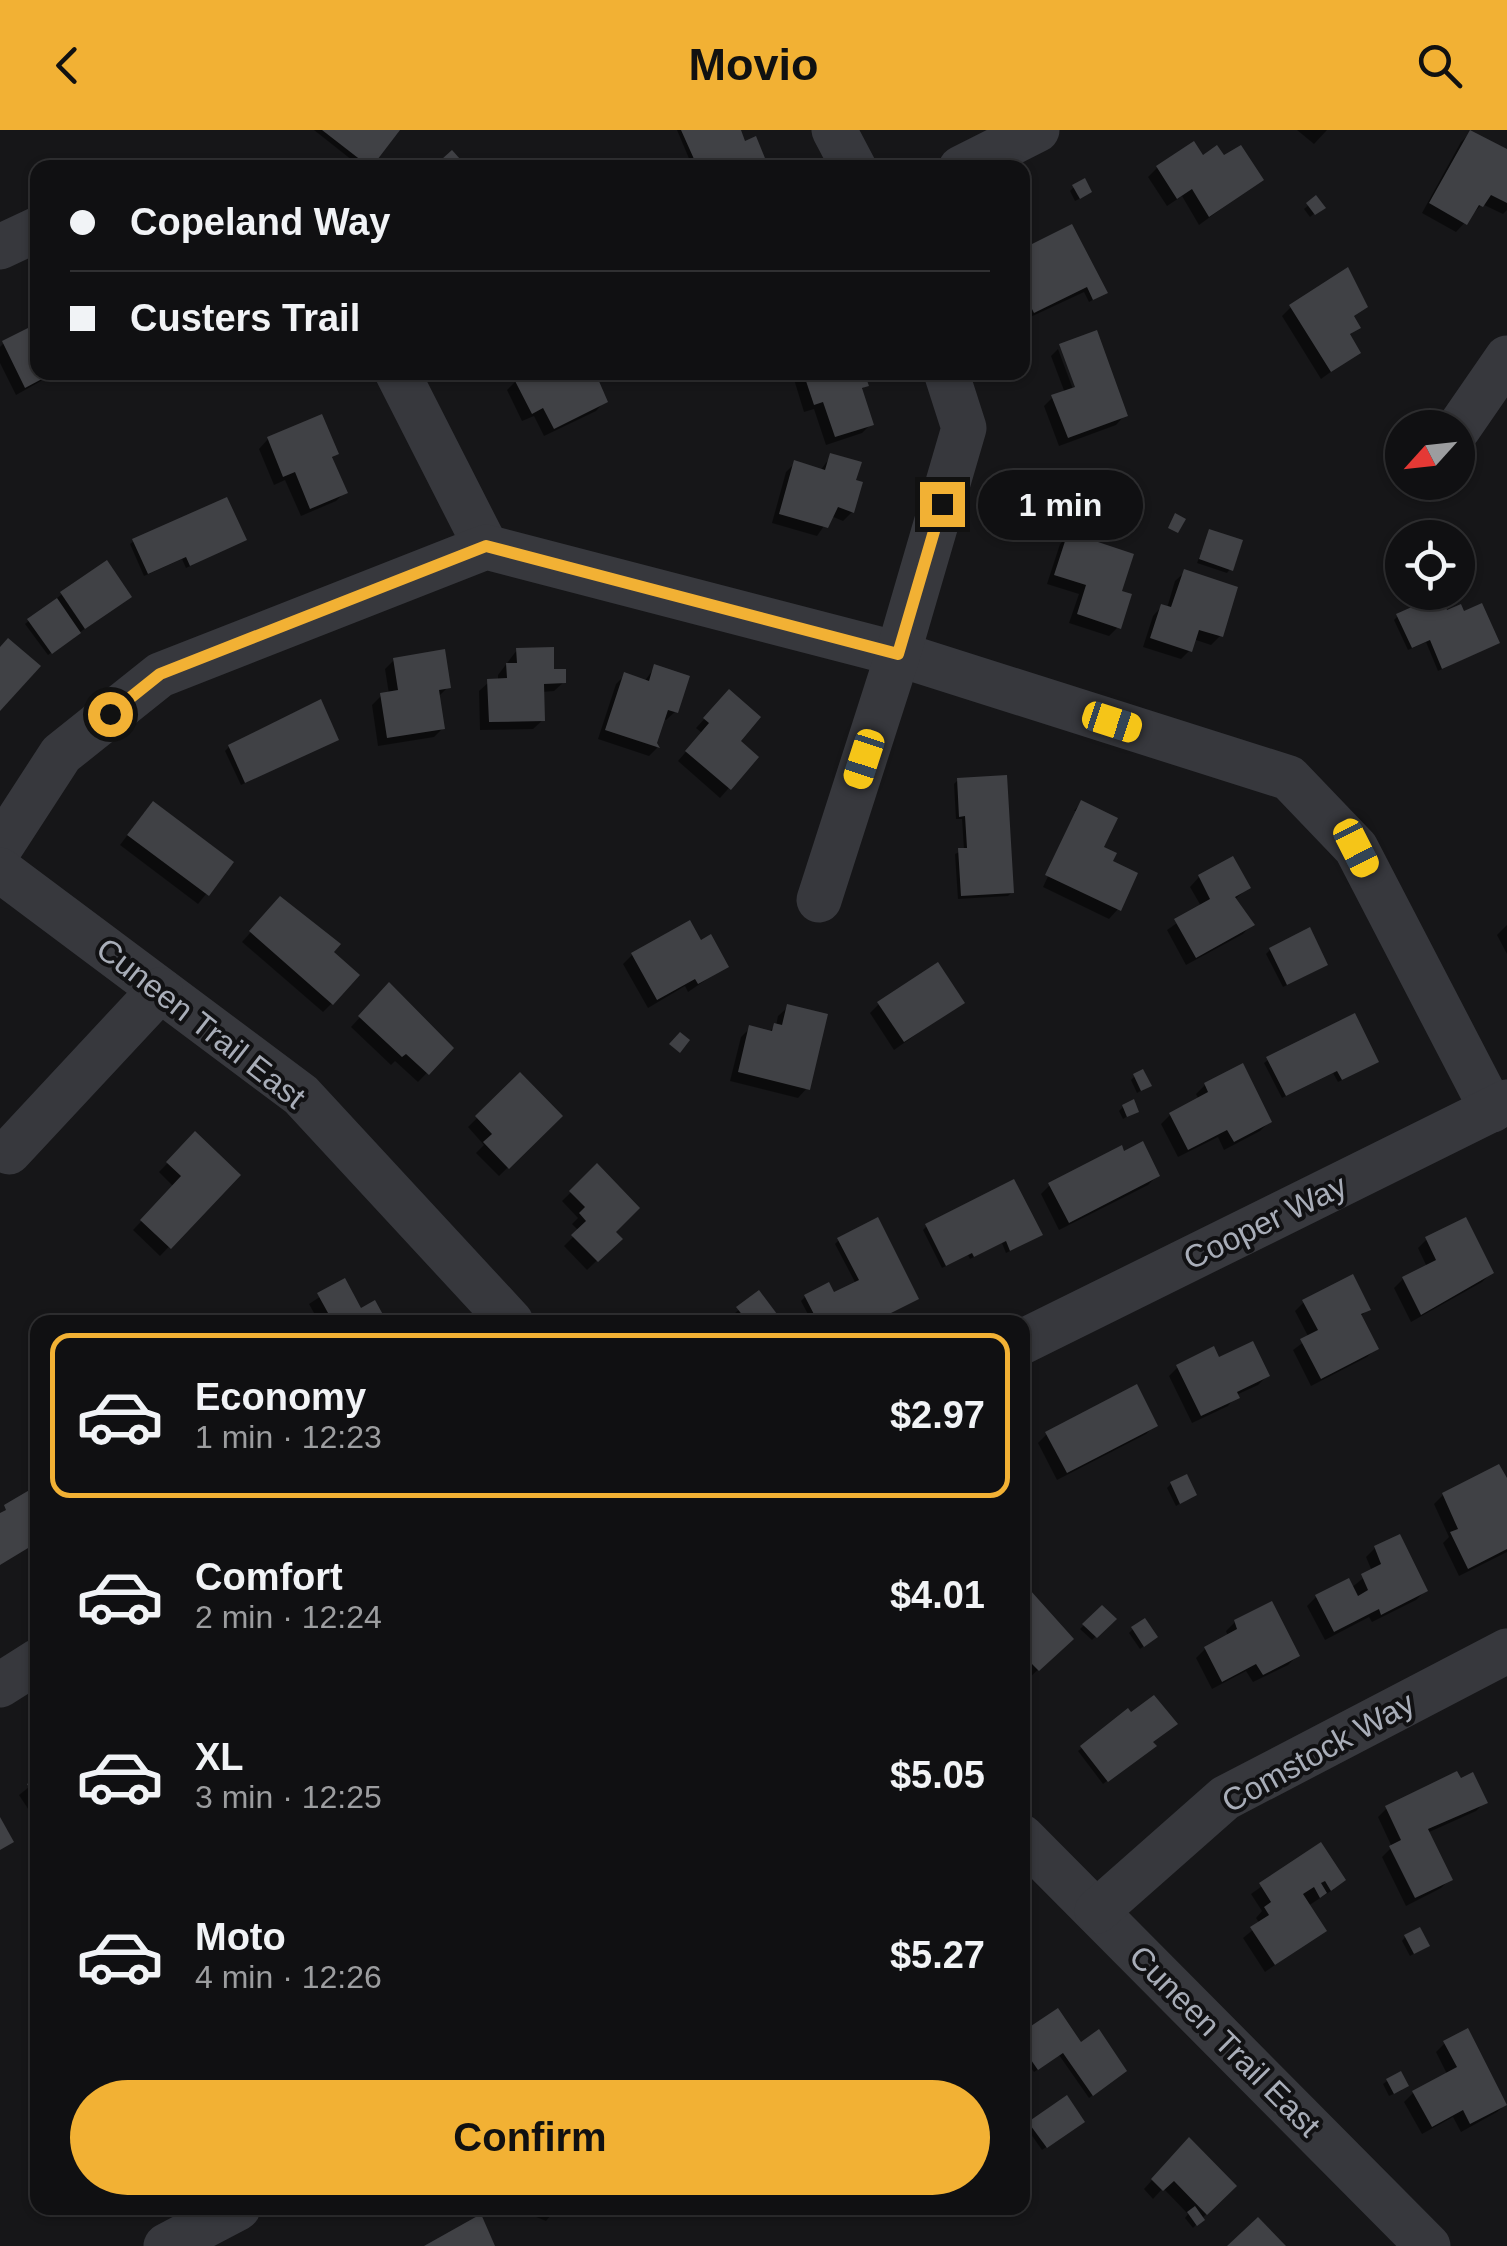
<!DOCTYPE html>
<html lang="en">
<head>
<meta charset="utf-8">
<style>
  :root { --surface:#101012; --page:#19191b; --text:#f1f3f6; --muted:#9c9d9f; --line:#303032; --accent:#f2b134 }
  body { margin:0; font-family:Arial,sans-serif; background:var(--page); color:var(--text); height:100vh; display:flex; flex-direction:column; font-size:38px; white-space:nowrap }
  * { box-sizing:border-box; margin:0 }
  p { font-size:32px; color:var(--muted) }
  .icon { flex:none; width:55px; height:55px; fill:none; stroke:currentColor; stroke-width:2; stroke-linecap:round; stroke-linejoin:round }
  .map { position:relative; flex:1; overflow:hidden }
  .details { position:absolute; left:30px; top:1185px; width:1000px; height:900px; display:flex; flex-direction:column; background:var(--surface); border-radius:20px; box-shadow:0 2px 8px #0004,0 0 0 2px var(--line) }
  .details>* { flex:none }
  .banner { position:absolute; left:30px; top:30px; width:1000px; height:220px; border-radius:20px; box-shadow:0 2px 8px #0004,0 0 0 2px var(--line); display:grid; align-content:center; height:220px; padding:0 40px; background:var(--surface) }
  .needle { width:65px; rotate:243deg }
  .tools { position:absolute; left:1385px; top:280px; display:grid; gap:20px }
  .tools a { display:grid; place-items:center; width:90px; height:90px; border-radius:50%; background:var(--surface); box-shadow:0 2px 8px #0004,0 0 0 2px var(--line); font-size:50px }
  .end { position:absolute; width:45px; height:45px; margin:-22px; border:12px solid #f2b134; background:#111; box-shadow:0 0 0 5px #111 }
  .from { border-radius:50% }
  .bubble { position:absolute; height:70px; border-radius:35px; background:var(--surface); box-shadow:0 2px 8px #0004,0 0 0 2px var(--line); font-size:32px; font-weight:700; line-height:70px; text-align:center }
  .car { position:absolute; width:30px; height:60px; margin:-30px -15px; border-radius:12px; box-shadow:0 0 8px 2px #0007; background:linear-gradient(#f5c518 24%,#345 0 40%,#f5c518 0 76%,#345 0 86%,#f5c518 0) }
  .banner b { display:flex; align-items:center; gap:35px; height:95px; font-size:38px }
  .banner b+b { border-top:2px solid var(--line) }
  .banner i { width:25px; height:25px; background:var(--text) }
  ul { padding:18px 0 0; list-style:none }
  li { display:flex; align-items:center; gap:30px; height:165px; margin:0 20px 15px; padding:0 20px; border:5px solid transparent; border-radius:20px }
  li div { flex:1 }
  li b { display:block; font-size:38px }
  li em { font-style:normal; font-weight:700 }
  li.active { border-color:var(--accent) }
  li>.icon { width:90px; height:90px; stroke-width:1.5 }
  .primary-button { display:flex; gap:20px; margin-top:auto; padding:20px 40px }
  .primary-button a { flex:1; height:115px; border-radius:60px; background:var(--accent); color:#111; font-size:40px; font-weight:700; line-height:115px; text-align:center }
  header { display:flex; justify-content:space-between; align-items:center; height:130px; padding:0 40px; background:var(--accent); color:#111; font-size:45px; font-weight:700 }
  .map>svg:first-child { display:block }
  .shadow { fill:#0007 }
  .building { fill:#404145 }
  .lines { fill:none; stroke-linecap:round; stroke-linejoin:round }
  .minor { stroke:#37383d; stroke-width:45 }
  .route { stroke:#f2b134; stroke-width:12 }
  .labels { text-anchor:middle; stroke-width:8; stroke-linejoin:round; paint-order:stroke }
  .street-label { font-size:32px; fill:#a8adb8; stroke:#111113 }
</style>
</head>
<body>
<header><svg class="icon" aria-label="back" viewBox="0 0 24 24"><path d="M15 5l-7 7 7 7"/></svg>Movio<svg class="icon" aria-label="search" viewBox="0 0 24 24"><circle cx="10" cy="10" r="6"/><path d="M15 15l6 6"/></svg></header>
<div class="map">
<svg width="1507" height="2116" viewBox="0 0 1507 2116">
  <rect width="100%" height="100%" fill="#161618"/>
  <g class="shadow">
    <polygon points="314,0 397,0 368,38 362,38"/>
    <polygon points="677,0 738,0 744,14 766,38 693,38"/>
    <polygon points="1297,0 1327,0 1314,14"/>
    <polygon points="1470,3 1507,22 1507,80 1503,84 1482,74 1456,102 1422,83 1461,12"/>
    <polygon points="1203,28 1224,29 1261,50 1199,95 1182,66 1167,76 1148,47 1157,38"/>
    <polygon points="1074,57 1085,66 1075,71 1070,61"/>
    <polygon points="1316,69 1322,77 1310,87 1304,79"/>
    <polygon points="1022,122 1105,163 1089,172 1084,162 1024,190"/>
    <polygon points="1365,176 1352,188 1357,197 1348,207 1358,222 1321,249 1282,186 1291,177"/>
    <polygon points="1095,203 1125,285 1116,295 1059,316 1044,276 1053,267 1065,263 1051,226 1058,219 1077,270 1081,268 1063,218 1059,218"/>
    <polygon points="4,213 38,242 57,242 16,265 0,233 0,217"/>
    <polygon points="796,242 862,242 866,255 860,261 871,294 862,303 826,315 814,279 804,282 793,246"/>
    <polygon points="516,251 605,271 596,281 544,306 534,286 522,291 507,260"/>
    <polygon points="321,287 336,324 331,329 345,362 336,371 301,386 285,350 274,355 259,319 268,309"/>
    <polygon points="831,326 853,352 852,382 843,391 831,386 817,406 772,393 786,342 795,333 820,341"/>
    <polygon points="1210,402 1230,439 1227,443 1197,433"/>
    <polygon points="1069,405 1118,497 1109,506 1069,493 1079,464 1047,454 1060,414"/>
    <polygon points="244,410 186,438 182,429 144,446 130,414 134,411"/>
    <polygon points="1185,442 1220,506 1211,515 1193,509 1190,520 1181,529 1143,517 1153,486 1162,476 1167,478 1175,451"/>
    <polygon points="62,464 125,470 48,525 25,494"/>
    <polygon points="1446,483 1497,513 1438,541 1426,512 1408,520 1394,490 1398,486"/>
    <polygon points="517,520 564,552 554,561 542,562 543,590 533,599 480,600 479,561 489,552 498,551 498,545"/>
    <polygon points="394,530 448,557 439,566 443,598 434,607 378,616 372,575 381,566 389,564 385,539"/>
    <polygon points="655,537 676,581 666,590 662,589 654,613 657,618 649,626 598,609 616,554 625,545 644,552"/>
    <polygon points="720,572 737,611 756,627 720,668 678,631 702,603 696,598"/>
    <polygon points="336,609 241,655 225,621 229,617"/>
    <polygon points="958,650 1012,762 1008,766 958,769 955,724 964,720 962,689 956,689 954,654"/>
    <polygon points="1081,673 1110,732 1118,779 1109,789 1043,757 1079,681 1074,681"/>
    <polygon points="144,683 231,733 198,774 120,715"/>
    <polygon points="1199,747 1248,758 1234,770 1251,795 1243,804 1186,835 1167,800 1201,776 1190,757"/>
    <polygon points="272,778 330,822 332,873 323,882 242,812"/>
    <polygon points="1507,795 1507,824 1497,805"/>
    <polygon points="700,813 726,836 688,862 685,856 648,878 623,834 632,825"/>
    <polygon points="1270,820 1321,838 1283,857 1266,824"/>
    <polygon points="389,856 451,918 418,952 395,931 391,935 351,897"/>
    <polygon points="962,872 894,920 870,883 879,874"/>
    <polygon points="788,877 807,958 798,968 730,951 741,907 750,898 767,903 776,896 778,886"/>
    <polygon points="1268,930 1372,935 1338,952 1333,943 1282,968 1264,933"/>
    <polygon points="1242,937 1269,992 1260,1001 1224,1020 1218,1007 1178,1027 1161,994 1170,985 1199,970 1196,964 1205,955"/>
    <polygon points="520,946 560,986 499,1046 476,1023 484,1015 468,997"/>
    <polygon points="1135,946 1149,956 1137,963 1131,950"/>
    <polygon points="1123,977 1136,981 1123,989 1119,981"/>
    <polygon points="195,1005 238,1045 160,1126 133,1100 174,1057 159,1042"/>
    <polygon points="597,1037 613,1102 619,1109 587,1140 564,1116 579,1101 572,1094 578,1088 562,1071"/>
    <polygon points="1157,1046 1148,1055 1059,1100 1041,1064 1050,1055"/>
    <polygon points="927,1096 1036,1108 1006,1123 1002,1113 970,1129 968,1125 942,1138 923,1100"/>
    <polygon points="1427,1109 1491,1143 1482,1152 1411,1192 1394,1158 1403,1149 1427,1137 1418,1118"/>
    <polygon points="839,1110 916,1169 872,1192 812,1192 801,1171 805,1167 833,1166 856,1154 835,1114"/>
    <polygon points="344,1151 360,1181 374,1174 384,1192 319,1192 309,1174"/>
    <polygon points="758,1164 780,1192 732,1192 729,1188"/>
    <polygon points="1304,1172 1368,1179 1360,1187 1376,1218 1367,1227 1311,1256 1293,1220 1309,1208 1295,1181"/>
    <polygon points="1218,1231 1267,1246 1258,1255 1236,1265 1228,1276 1192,1293 1169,1246 1178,1237"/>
    <polygon points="1155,1295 1146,1304 1057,1350 1038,1313 1047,1304"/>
    <polygon points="1507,1353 1507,1422 1459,1446 1443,1413 1449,1407 1434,1374 1443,1365"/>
    <polygon points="1171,1354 1194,1365 1176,1376 1167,1358"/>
    <polygon points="1375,1418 1425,1461 1416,1470 1372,1492 1369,1487 1325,1510 1307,1476 1316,1467 1351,1458 1372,1441 1366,1427"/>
    <polygon points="1022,1470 1071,1509 1029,1548 1022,1542"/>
    <polygon points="1102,1478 1113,1489 1092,1510 1080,1499"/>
    <polygon points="1235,1492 1297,1526 1288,1535 1253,1552 1246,1541 1212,1559 1196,1528 1205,1519 1228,1506 1226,1501"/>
    <polygon points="1133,1499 1151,1511 1140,1519 1129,1503"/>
    <polygon points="1128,1582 1151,1612 1150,1619 1103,1654 1078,1621"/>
    <polygon points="38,1650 38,1690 36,1691 19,1665"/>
    <polygon points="1485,1672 1476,1681 1427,1703 1450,1749 1441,1758 1406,1776 1382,1727 1392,1717 1378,1687 1387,1678"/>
    <polygon points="1320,1715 1334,1759 1308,1776 1324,1800 1265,1842 1243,1808 1260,1794 1256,1788 1262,1781 1251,1764"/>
    <polygon points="1405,1807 1427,1816 1410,1826 1402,1811"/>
    <polygon points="1022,1905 1080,1915 1120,1944 1089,1968 1059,1925 1034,1942 1022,1925"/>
    <polygon points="1445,1913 1506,1973 1497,1982 1461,2002 1453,1987 1422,2004 1404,1972 1413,1963 1447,1944 1436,1922"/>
    <polygon points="1387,1951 1402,1960 1389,1966 1383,1954"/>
    <polygon points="1030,1994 1078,1995 1042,2020 1026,1997"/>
    <polygon points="1180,2019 1233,2056 1193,2098 1185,2088 1188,2084 1163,2058 1153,2069 1144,2059"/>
    <polygon points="514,2078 557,2078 546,2091"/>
  </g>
  <g class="building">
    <polygon points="322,0 400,0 371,38"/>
    <polygon points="681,0 741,0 745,11 756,6 769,38 698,38"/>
    <polygon points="1470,0 1507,19 1507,73 1491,65 1483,77 1479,75 1467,95 1429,73"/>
    <polygon points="1194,11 1203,25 1217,15 1224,25 1241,15 1264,50 1209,87 1192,59 1177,69 1156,36"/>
    <polygon points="452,20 468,38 432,38"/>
    <polygon points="1085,48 1092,62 1080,69 1072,55"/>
    <polygon points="1316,65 1326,78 1315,85 1306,73"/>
    <polygon points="1072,94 1108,163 1093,170 1087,157 1034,183 1022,159 1022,152 1031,148 1022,132 1022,119"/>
    <polygon points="1348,137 1368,177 1354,186 1361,198 1350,204 1361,223 1331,242 1289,175"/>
    <polygon points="38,193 38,242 55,242 25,258 2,211"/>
    <polygon points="1097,200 1128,286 1068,308 1051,265 1075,257 1059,214"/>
    <polygon points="527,242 595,242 608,272 554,299 543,278 532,284 514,249"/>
    <polygon points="803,242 864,242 869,256 862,258 874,295 835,307 823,272 814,275"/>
    <polygon points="322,284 339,324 332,327 348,363 310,379 295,342 283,347 267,307"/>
    <polygon points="830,323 862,332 856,350 863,352 854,383 838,377 828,398 779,384 794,330 825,340"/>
    <polygon points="227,367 247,410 190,436 186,427 148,444 132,409"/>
    <polygon points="1175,383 1186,389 1178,403 1168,398"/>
    <polygon points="1209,399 1243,410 1233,441 1199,429"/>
    <polygon points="1068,402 1134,424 1122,461 1132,464 1121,499 1077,484 1086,455 1054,445"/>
    <polygon points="107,430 132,467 85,499 60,462"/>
    <polygon points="1184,439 1238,457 1223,507 1199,500 1192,522 1150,508 1161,474 1171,477"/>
    <polygon points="1441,464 1447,480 1461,474 1464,481 1482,473 1500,513 1442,539 1430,510 1412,518 1396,484"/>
    <polygon points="57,468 81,503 52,524 27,489"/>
    <polygon points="8,508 41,536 0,581 0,517"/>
    <polygon points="554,517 554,539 566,539 566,553 544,554 545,591 489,592 487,549 507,548 506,533 517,533 516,518"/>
    <polygon points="445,519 451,558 439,560 445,599 387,608 380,563 398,560 393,528"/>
    <polygon points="654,534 690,546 678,583 668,580 657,613 660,618 605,600 624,542 649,551"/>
    <polygon points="729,559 761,587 741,611 759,627 731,660 685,621 709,593 703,588"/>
    <polygon points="321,569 339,610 245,653 228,615"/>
    <polygon points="1007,645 1014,763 961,766 958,718 967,718 965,686 959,687 957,648"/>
    <polygon points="1081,670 1118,688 1104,717 1117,723 1113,731 1138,743 1121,781 1045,745"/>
    <polygon points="153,671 234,732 209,766 127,705"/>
    <polygon points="1233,726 1251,758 1235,767 1255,795 1196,828 1174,789 1210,769 1198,745"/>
    <polygon points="280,766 341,814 334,822 360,845 333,875 249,801"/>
    <polygon points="690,790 701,810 711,804 729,837 698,854 695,849 657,870 631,823"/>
    <polygon points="1310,797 1328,835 1287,855 1269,818"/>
    <polygon points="938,832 965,873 904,912 877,872"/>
    <polygon points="389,852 454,918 429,945 406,924 402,927 358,886"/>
    <polygon points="787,874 828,884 810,960 738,942 749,895 772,901 774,893 782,895"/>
    <polygon points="1355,883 1379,932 1342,950 1337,941 1286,966 1266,927"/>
    <polygon points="680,902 690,910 680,923 669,914"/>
    <polygon points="1243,933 1272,992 1234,1012 1227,1000 1188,1020 1169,983 1208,962 1204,953"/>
    <polygon points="1143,939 1152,956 1141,961 1133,944"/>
    <polygon points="520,942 563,986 509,1039 483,1012 492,1004 475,986"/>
    <polygon points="1134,969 1139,982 1127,987 1122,975"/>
    <polygon points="195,1001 241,1045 171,1119 140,1090 181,1046 166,1032"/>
    <polygon points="1143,1011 1160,1046 1069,1093 1048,1053 1122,1015 1124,1021"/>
    <polygon points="597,1033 640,1078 616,1102 623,1109 598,1132 571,1105 586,1091 579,1083 585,1077 569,1061"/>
    <polygon points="1014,1049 1043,1105 1010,1121 1006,1111 974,1127 972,1123 946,1136 925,1094"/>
    <polygon points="878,1087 919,1169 873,1192 818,1192 804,1165 829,1152 834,1162 859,1150 837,1108"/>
    <polygon points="1466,1087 1494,1143 1421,1185 1402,1147 1436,1130 1425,1107"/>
    <polygon points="1353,1144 1371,1180 1361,1184 1379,1219 1321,1249 1300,1209 1318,1200 1302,1170"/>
    <polygon points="345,1148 361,1178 375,1170 387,1192 333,1192 317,1163"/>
    <polygon points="759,1160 783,1192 748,1192 736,1177"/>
    <polygon points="1253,1211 1270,1246 1237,1262 1240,1268 1201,1286 1176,1235 1214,1216 1219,1227"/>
    <polygon points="1137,1254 1158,1296 1067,1343 1045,1302"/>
    <polygon points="1499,1334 1507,1348 1507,1419 1468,1439 1450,1402 1458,1399 1442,1363"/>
    <polygon points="1187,1344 1197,1365 1180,1374 1170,1352"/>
    <polygon points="38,1355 38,1412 0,1435 0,1383 6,1380 4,1375"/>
    <polygon points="1400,1404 1428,1461 1381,1485 1379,1479 1334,1502 1315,1465 1349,1448 1358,1466 1368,1460 1361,1444 1381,1434 1374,1416"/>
    <polygon points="1030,1460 1074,1509 1039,1541 1032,1534 1022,1543 1022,1467"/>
    <polygon points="1272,1471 1300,1526 1263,1545 1256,1534 1222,1552 1204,1517 1237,1499 1234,1490"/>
    <polygon points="1102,1475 1117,1489 1097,1508 1082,1494"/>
    <polygon points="1145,1488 1158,1507 1144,1517 1131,1497"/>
    <polygon points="1154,1565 1178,1594 1153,1612 1157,1616 1108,1652 1080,1616 1128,1578 1131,1582"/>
    <polygon points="1457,1641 1461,1648 1473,1642 1488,1673 1428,1699 1453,1750 1415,1768 1389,1716 1401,1710 1385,1676"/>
    <polygon points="38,1648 38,1671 27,1654"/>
    <polygon points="0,1687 14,1712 0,1720"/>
    <polygon points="1321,1712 1346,1750 1331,1761 1325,1751 1321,1753 1327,1763 1320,1768 1314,1757 1303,1764 1327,1801 1275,1835 1250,1797 1269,1785 1264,1777 1271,1772 1259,1753"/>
    <polygon points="1420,1797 1430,1816 1414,1824 1404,1805"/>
    <polygon points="1058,1878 1081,1912 1099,1899 1127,1941 1093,1966 1063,1923 1038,1940 1022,1917 1022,1902"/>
    <polygon points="1468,1898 1507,1975 1470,1994 1463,1980 1432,1997 1412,1961 1457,1937 1443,1911"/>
    <polygon points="1401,1941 1409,1956 1394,1964 1386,1949"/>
    <polygon points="1067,1965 1085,1992 1047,2018 1028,1992"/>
    <polygon points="1189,2007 1237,2056 1207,2085 1174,2051 1163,2061 1151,2049"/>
    <polygon points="1195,2076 1205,2090 1197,2096 1187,2082"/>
    <polygon points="481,2084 495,2116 424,2116"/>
    <polygon points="1258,2087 1286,2116 1227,2116"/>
  </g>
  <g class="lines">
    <g class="minor">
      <polyline points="834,0 854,38"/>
      <polyline points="961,38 1037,0"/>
      <polyline points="0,117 38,99"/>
      <polyline points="397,242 486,417"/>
      <polyline points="1458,299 1507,228"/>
      <polyline points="0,718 61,624 160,545 486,417 898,524 1289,648 1356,718 1492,980"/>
      <polyline points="0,740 301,965 511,1192"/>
      <polyline points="819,770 898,524 964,298 946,242"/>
      <polyline points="9,1022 160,860"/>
      <polyline points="1022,1212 1507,972"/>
      <polyline points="0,1555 38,1531"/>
      <polyline points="1022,1707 1428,2116"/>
      <polyline points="1097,1781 1225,1668 1507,1521"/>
      <polyline points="166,2116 238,2078"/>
    </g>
  </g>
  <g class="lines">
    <polyline class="route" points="110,584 160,544 486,416 898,524 942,374"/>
  </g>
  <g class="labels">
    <g class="street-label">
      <text transform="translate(201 893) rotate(38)" y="11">Cuneen Trail East</text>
      <text transform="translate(1265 1092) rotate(-26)" y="11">Cooper Way</text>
      <text transform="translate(1318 1622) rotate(-29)" y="11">Comstock Way</text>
      <text transform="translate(1225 1911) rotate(45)" y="11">Cuneen Trail East</text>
    </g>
  </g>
</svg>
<div class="tools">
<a><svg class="needle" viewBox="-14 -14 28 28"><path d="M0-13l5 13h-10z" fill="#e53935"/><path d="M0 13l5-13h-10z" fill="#9c9d9f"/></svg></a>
<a><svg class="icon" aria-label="locate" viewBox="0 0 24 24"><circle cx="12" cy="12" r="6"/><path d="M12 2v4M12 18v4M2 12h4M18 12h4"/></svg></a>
</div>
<i class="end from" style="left:110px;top:584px"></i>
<i class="end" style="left:942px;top:374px"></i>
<div class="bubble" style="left:978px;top:340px;width:165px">1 min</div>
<i class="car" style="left:1112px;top:592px;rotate:108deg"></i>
<i class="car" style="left:864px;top:629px;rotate:198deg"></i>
<i class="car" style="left:1356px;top:718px;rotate:153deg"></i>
<div class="banner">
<b><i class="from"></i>Copeland Way</b>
<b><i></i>Custers Trail</b>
</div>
<section class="details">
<ul>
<li class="active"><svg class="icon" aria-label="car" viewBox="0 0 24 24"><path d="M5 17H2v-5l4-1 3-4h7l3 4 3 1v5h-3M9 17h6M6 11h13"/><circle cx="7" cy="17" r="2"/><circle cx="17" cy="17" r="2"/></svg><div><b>Economy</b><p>1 min · 12:23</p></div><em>$2.97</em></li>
<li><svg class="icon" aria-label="car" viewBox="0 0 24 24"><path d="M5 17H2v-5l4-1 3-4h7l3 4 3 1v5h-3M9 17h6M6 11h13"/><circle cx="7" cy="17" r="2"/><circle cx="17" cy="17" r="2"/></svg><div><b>Comfort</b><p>2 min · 12:24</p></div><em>$4.01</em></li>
<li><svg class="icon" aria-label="car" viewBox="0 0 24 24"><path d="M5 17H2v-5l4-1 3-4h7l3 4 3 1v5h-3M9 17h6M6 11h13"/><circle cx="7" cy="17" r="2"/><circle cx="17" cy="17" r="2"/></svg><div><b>XL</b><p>3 min · 12:25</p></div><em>$5.05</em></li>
<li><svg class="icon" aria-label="car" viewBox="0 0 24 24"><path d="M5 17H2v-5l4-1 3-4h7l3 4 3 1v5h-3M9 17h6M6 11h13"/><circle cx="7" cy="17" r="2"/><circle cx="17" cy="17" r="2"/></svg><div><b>Moto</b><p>4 min · 12:26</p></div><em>$5.27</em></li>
</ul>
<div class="primary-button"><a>Confirm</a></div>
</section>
</div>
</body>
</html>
